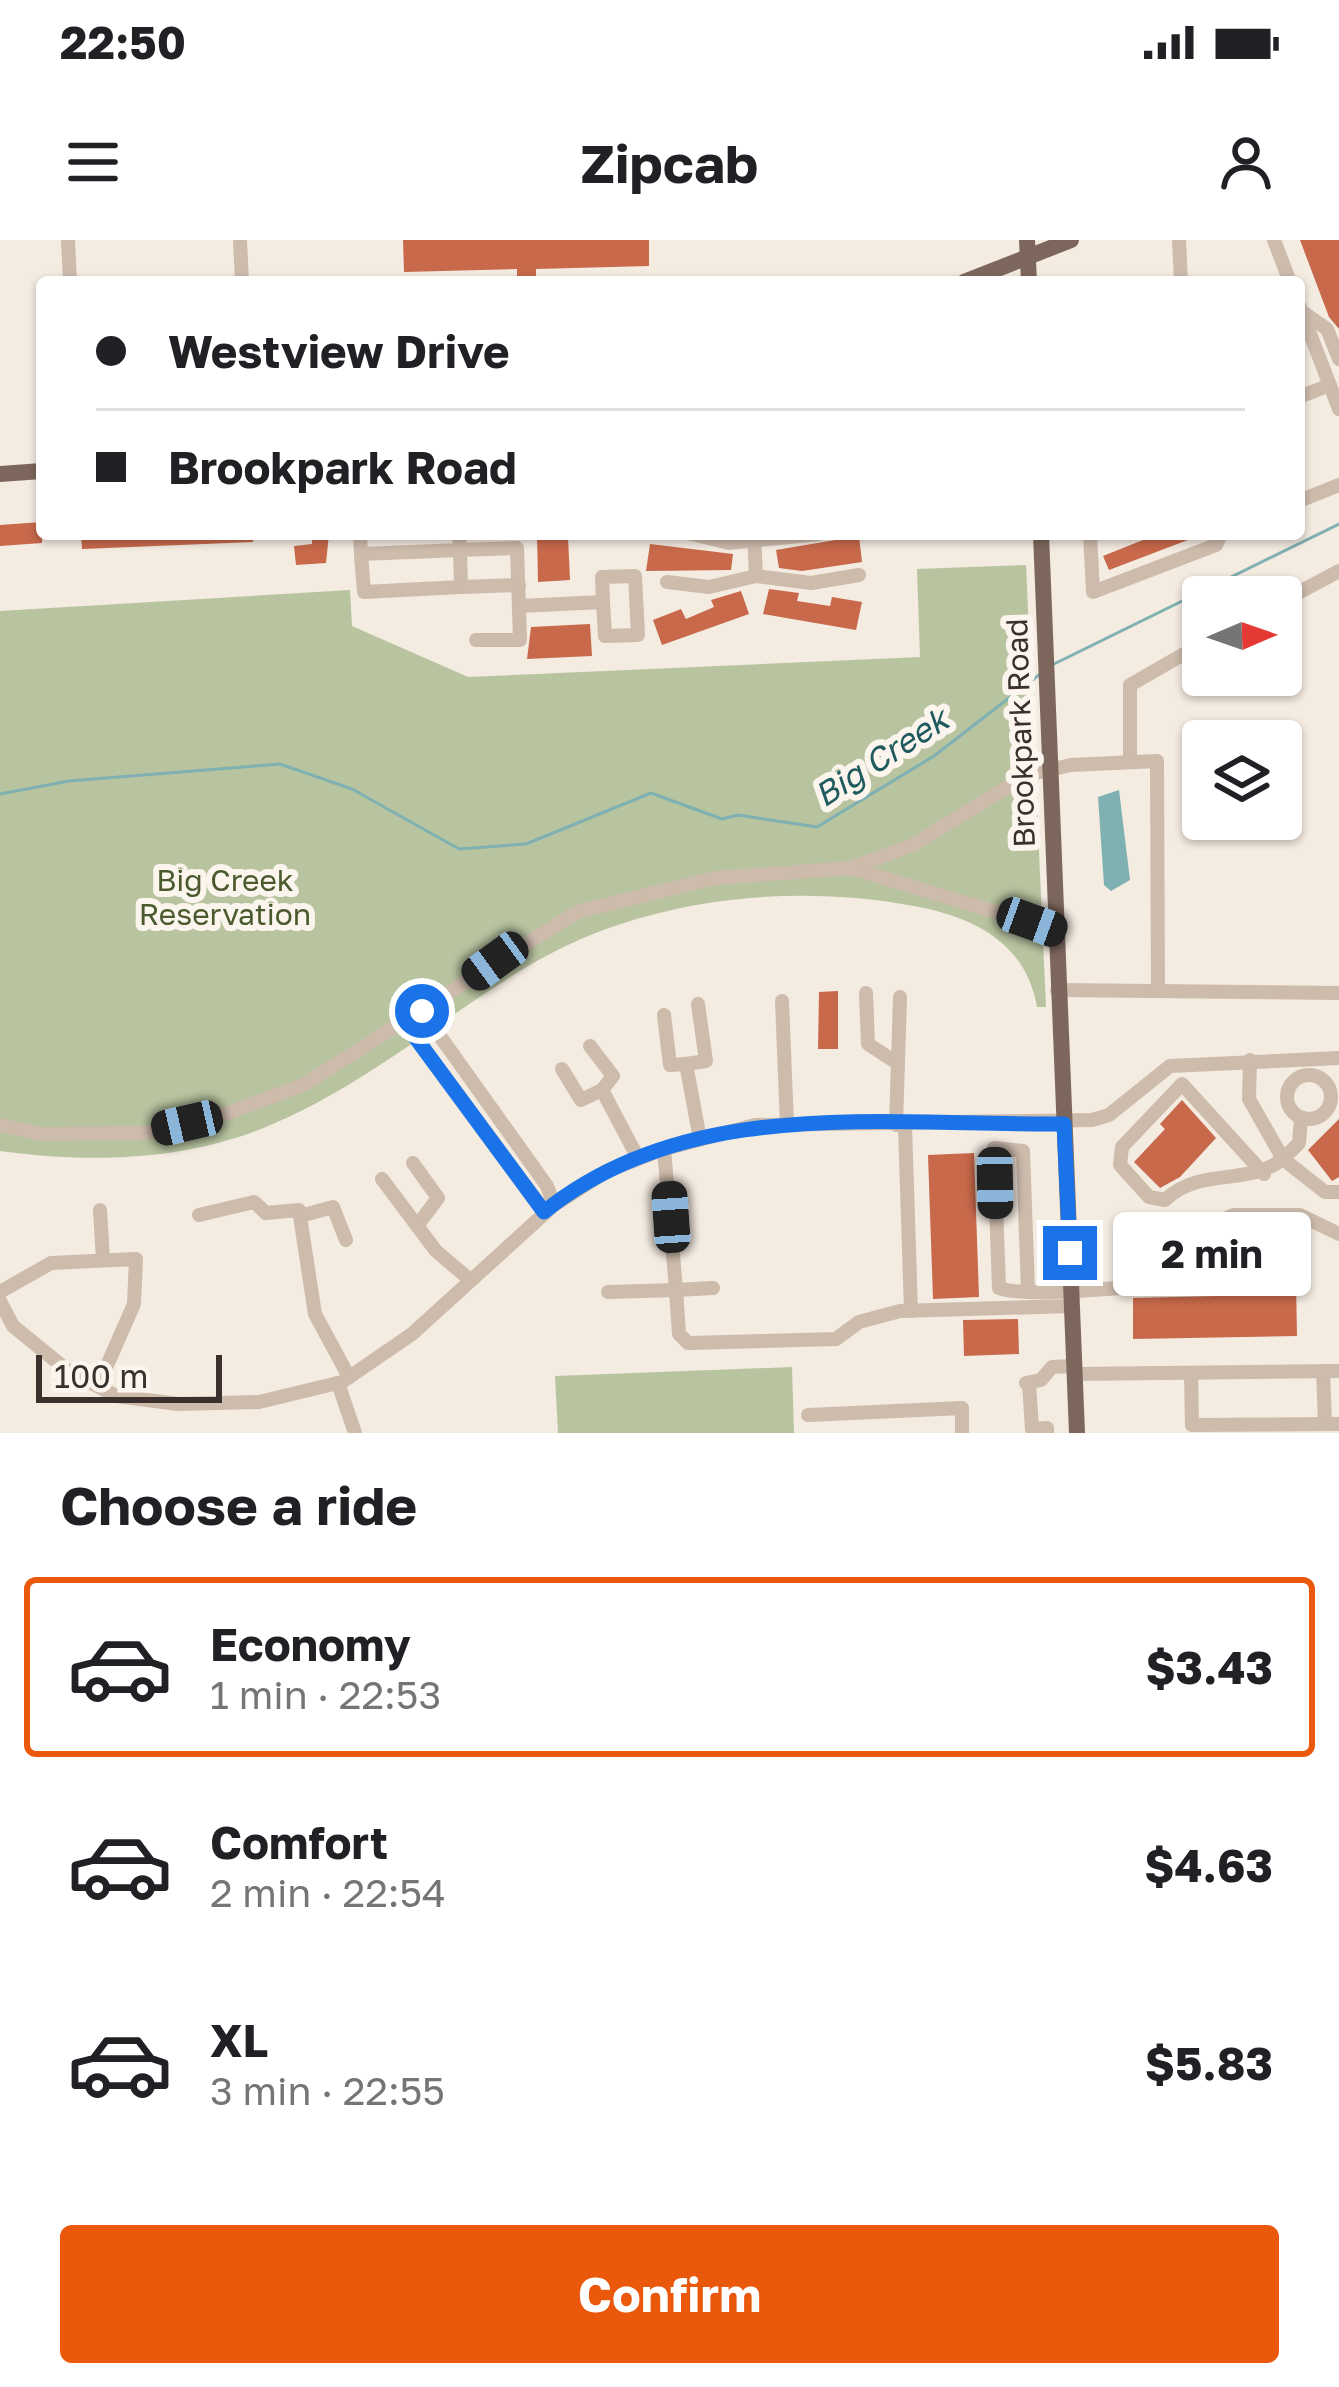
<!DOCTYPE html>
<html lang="en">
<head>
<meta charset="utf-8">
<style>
  :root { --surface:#fff; --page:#f6f6f6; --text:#202124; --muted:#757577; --line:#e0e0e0; --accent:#ea580c }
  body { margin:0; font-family:"Golos Text",sans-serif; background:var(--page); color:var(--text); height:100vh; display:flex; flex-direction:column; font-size:45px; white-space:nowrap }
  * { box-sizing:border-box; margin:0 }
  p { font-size:39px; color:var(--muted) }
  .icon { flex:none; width:66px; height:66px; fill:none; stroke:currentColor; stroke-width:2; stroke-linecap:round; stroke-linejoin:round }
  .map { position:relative; height:1193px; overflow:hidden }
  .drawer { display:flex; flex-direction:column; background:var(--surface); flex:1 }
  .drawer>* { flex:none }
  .top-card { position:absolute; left:36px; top:36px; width:1269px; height:264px; border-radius:12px; box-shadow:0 3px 9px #0004; display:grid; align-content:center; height:264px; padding:0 60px; background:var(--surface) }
  .needle { width:78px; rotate:88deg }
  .tools { position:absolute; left:1182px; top:336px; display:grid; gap:24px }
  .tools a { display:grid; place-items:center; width:120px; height:120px; border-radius:12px; background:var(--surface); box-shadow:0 3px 9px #0004; font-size:60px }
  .scale { position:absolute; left:36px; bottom:30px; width:186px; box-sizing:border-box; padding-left:12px; border:6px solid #3b302b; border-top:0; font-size:33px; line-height:42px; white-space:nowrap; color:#3b302b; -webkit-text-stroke:9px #fbf5ee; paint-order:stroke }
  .end { position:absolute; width:54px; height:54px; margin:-27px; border:15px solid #1a73e8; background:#fff; box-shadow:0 0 0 6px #fff }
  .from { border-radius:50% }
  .bubble { position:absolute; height:84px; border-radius:12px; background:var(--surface); box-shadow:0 3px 9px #0004; font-size:39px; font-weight:700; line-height:84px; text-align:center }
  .car { position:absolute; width:36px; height:72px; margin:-36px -18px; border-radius:15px; box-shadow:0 0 9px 3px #0007; background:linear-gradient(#222 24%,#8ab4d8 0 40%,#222 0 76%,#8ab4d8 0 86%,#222 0) }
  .top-card b { display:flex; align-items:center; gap:42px; height:114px; font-size:45px }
  .top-card b+b { border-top:3px solid var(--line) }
  .top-card i { width:30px; height:30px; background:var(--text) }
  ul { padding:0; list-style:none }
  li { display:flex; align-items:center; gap:36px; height:180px; margin:0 24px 18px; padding:0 36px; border:6px solid transparent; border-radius:12px }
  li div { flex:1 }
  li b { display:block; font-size:45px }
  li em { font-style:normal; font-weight:700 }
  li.selected { border-color:var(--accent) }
  li>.icon { width:108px; height:108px; stroke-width:1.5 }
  h2 { padding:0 60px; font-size:54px; line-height:144px }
  .button { display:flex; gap:24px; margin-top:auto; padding:24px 60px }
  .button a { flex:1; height:138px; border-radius:12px; background:var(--accent); color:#fff; font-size:48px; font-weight:700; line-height:138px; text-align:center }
  .status { display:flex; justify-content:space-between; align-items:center; height:84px; padding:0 60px; background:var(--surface); direction:ltr }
  .status svg { height:33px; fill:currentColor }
  header { display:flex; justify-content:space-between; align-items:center; height:156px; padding:0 60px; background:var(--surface); font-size:54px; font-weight:700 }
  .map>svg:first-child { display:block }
  .green { fill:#b8c4a0 }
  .water { fill:#7fb0b2 }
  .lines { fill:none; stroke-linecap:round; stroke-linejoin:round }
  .stream { stroke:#7fb0b2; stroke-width:3 }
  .building { fill:#c8694b }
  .minor { stroke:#cdbbac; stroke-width:14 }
  .major { stroke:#7d675c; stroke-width:16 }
  .route { stroke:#1a73e8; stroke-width:15 }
  .labels { text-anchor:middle; stroke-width:12; stroke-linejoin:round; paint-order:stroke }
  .street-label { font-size:30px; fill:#3b302b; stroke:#fbf5ee }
  .park-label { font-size:30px; fill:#4a5a2e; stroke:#fbf5ee }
  .water-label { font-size:33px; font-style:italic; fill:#1f5a5e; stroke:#fbf5ee }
</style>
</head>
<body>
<div class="status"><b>22:50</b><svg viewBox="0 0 49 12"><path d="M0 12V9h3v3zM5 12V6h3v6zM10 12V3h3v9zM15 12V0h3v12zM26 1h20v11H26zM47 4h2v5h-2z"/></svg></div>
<header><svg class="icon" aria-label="menu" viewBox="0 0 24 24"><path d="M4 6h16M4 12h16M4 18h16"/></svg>Zipcab<svg class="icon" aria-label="person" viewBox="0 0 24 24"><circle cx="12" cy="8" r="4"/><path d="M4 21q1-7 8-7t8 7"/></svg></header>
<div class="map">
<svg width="1339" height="1193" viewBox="0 0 1339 1193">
  <rect width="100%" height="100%" fill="#f4ebe1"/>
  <g class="green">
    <path d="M1026,325L1046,767H1037C1026,703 974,677 914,666C786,642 637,659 525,728C436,782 359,850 261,889C179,921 86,923 0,911V371L350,350L352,386L468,437L920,417L917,329Z"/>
    <polygon points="792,1127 794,1193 558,1193 555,1136"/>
  </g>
  <polygon class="water" points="1119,550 1130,640 1111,651 1104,645 1098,557"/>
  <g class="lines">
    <g class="stream">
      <polyline points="1052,425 1339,284"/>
      <polyline points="0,554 69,541 280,524 352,549 459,609 526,604 651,553 722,579 738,575 817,587 934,516 1040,434"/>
    </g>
  </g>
  <g class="building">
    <polygon points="403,0 649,0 649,26 536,29 536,42 517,42 517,29 404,32"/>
    <polygon points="1300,0 1339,0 1339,89 1329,77"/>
    <polygon points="42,282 42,303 0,306 0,285"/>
    <polygon points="253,294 253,302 82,309 81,295"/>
    <polygon points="319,294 329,294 326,323 296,325 294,306 312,304 312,295"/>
    <polygon points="537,294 568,297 570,340 538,342"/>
    <polygon points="1158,294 1201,295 1109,330 1103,316"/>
    <polygon points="859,296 862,322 802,331 779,328 776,310"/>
    <polygon points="650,304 733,314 731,330 646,331"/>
    <polygon points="769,349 799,353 797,361 830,366 832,357 862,362 856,390 763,374"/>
    <polygon points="741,351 749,374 662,405 653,380 681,369 686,379 714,367 711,360"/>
    <polygon points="590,384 592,416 527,419 531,387"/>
    <polygon points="838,751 838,809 818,809 819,752"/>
    <polygon points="1182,860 1216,898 1180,937 1160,948 1134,922 1165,889 1160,884"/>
    <polygon points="1339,879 1339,937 1332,941 1308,910"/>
    <polygon points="974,913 979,1057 933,1059 928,915"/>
    <polygon points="1295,989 1297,1096 1133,1099 1133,1058 1217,1056 1216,995"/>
    <polygon points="1018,1079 1019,1114 964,1116 963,1080"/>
  </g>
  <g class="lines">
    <g class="minor">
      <polyline points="68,0 70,42"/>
      <polyline points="240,0 242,42"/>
      <polyline points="1179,0 1181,42"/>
      <polyline points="1274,0 1290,42"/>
      <polyline points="1299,65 1339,169"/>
      <polyline points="1304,73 1327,89 1339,119"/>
      <polyline points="1299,157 1330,145"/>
      <polyline points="1299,261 1339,245"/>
      <polyline points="360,294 361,314 460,310 459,294"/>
      <polyline points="692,294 729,303 819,294"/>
      <polyline points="1090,294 1093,352 1216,305 1221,294"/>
      <polyline points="361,314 364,352 461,347 460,310 517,308 520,400 476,400"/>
      <polyline points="756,336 811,343 859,335"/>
      <polyline points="667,342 709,347 756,336 754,294"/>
      <polyline points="461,347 519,345"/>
      <polyline points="1281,362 1339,331"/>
      <polyline points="519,366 603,362 605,396 638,395 635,336 602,337 603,362"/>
      <polyline points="1130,522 1130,445 1203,403"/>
      <polyline points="854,629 1055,690"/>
      <polyline points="1057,750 1339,753"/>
      <polyline points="866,753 868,804 894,821"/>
      <polyline points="782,761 787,884"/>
      <polyline points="698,764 706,821 686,824 700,899"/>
      <polyline points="422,771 547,946 554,965"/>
      <polyline points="664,775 670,825 686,824"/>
      <polyline points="404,782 545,972"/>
      <polyline points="590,806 613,836 602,850"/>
      <polyline points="1250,820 1249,859 1283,919 1299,903 1301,878"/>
      <polyline points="562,829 581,860 602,850 638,918"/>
      <circle cx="1309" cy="857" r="22"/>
      <polyline points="0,885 42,894 145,893 228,873 303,845 577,672 715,638 851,628 913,605 1027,535 1071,525 1157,521 1158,750"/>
      <polyline points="896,885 900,757"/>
      <polyline points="905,886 911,1071"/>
      <polyline points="664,909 676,1050 713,1048"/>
      <polyline points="413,923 438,958 417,986"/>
      <path d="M1264,934L1182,844L1122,907L1120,925L1149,957L1165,960C1201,926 1247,947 1283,919L1325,952H1339"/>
      <polyline points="382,939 436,1011 469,1039"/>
      <polyline points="100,970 103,1020"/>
      <polyline points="199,975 254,962 266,973 299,970 315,1074 349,1137"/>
      <polyline points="300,976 333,967 346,1000"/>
      <path d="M1028,1050L1023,911L994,908L999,1048C1026,1059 1140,1045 1176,1044L1187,1035L1204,988L1234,975H1300L1339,994"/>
      <polyline points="0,1052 51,1023 136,1019 134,1064 98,1146"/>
      <polyline points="608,1052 676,1050 679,1094 688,1103 836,1099 859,1082 900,1071 1072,1066"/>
      <polyline points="0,1061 13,1086 67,1130 116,1156 178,1164 259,1162 342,1142 412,1094 554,965 607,931 664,909 755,885 1092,880 1109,875 1170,826 1339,818"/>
      <polyline points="1323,1131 1325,1184"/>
      <polyline points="1191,1133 1192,1185 1339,1184"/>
      <polyline points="1074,1134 1339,1131"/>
      <polyline points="338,1143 355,1193"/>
      <polyline points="1026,1143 1041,1140 1052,1127 1074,1126"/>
      <polyline points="1029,1143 1032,1189 1047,1188 1047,1193"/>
      <polyline points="808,1175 962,1168 962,1193"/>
    </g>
    <g class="major">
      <polyline points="1027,0 1029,42"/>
      <polyline points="964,42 1071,0"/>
      <polyline points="0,234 42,231"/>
      <polyline points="1041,294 1077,1193"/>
    </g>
  </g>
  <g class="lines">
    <path class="route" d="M422,771L404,782L544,972C690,854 890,886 1064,884L1070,1013"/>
  </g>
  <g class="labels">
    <g class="street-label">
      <text transform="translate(1021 493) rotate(-92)" y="10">Brookpark Road</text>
    </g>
    <g class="park-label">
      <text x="225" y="651">Big Creek<tspan x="225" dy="34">Reservation</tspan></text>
    </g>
    <g class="water-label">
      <text transform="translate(881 517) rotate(-33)" y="12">Big Creek</text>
    </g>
  </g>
</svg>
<div class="tools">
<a><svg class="needle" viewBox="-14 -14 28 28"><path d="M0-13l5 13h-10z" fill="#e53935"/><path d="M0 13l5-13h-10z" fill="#757577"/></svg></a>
<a><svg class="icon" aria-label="layers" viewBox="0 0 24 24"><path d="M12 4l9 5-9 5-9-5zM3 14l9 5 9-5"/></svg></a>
</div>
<div class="scale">100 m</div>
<i class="end from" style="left:422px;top:771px"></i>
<i class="end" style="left:1070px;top:1013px"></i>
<div class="bubble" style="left:1113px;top:972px;width:198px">2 min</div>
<i class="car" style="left:1032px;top:682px;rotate:110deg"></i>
<i class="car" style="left:495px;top:721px;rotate:234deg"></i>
<i class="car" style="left:187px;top:883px;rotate:257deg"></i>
<i class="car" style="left:995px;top:943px;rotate:179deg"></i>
<i class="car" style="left:671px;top:977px;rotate:356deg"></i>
<div class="top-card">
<b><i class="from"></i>Westview Drive</b>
<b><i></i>Brookpark Road</b>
</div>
</div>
<section class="drawer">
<h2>Choose a ride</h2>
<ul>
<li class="selected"><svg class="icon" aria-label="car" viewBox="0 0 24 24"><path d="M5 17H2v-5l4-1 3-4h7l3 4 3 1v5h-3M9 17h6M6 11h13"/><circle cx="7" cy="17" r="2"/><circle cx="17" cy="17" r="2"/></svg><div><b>Economy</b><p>1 min · 22:53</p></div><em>$3.43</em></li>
<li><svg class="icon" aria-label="car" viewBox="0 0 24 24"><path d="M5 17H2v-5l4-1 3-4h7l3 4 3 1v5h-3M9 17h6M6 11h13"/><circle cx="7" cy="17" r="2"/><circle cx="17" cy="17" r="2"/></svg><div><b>Comfort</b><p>2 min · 22:54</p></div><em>$4.63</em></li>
<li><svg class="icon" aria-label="car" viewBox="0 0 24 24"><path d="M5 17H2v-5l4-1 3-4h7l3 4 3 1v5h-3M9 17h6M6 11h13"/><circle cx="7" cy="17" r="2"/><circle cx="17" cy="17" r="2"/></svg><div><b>XL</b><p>3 min · 22:55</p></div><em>$5.83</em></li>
</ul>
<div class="button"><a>Confirm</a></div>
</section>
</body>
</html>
